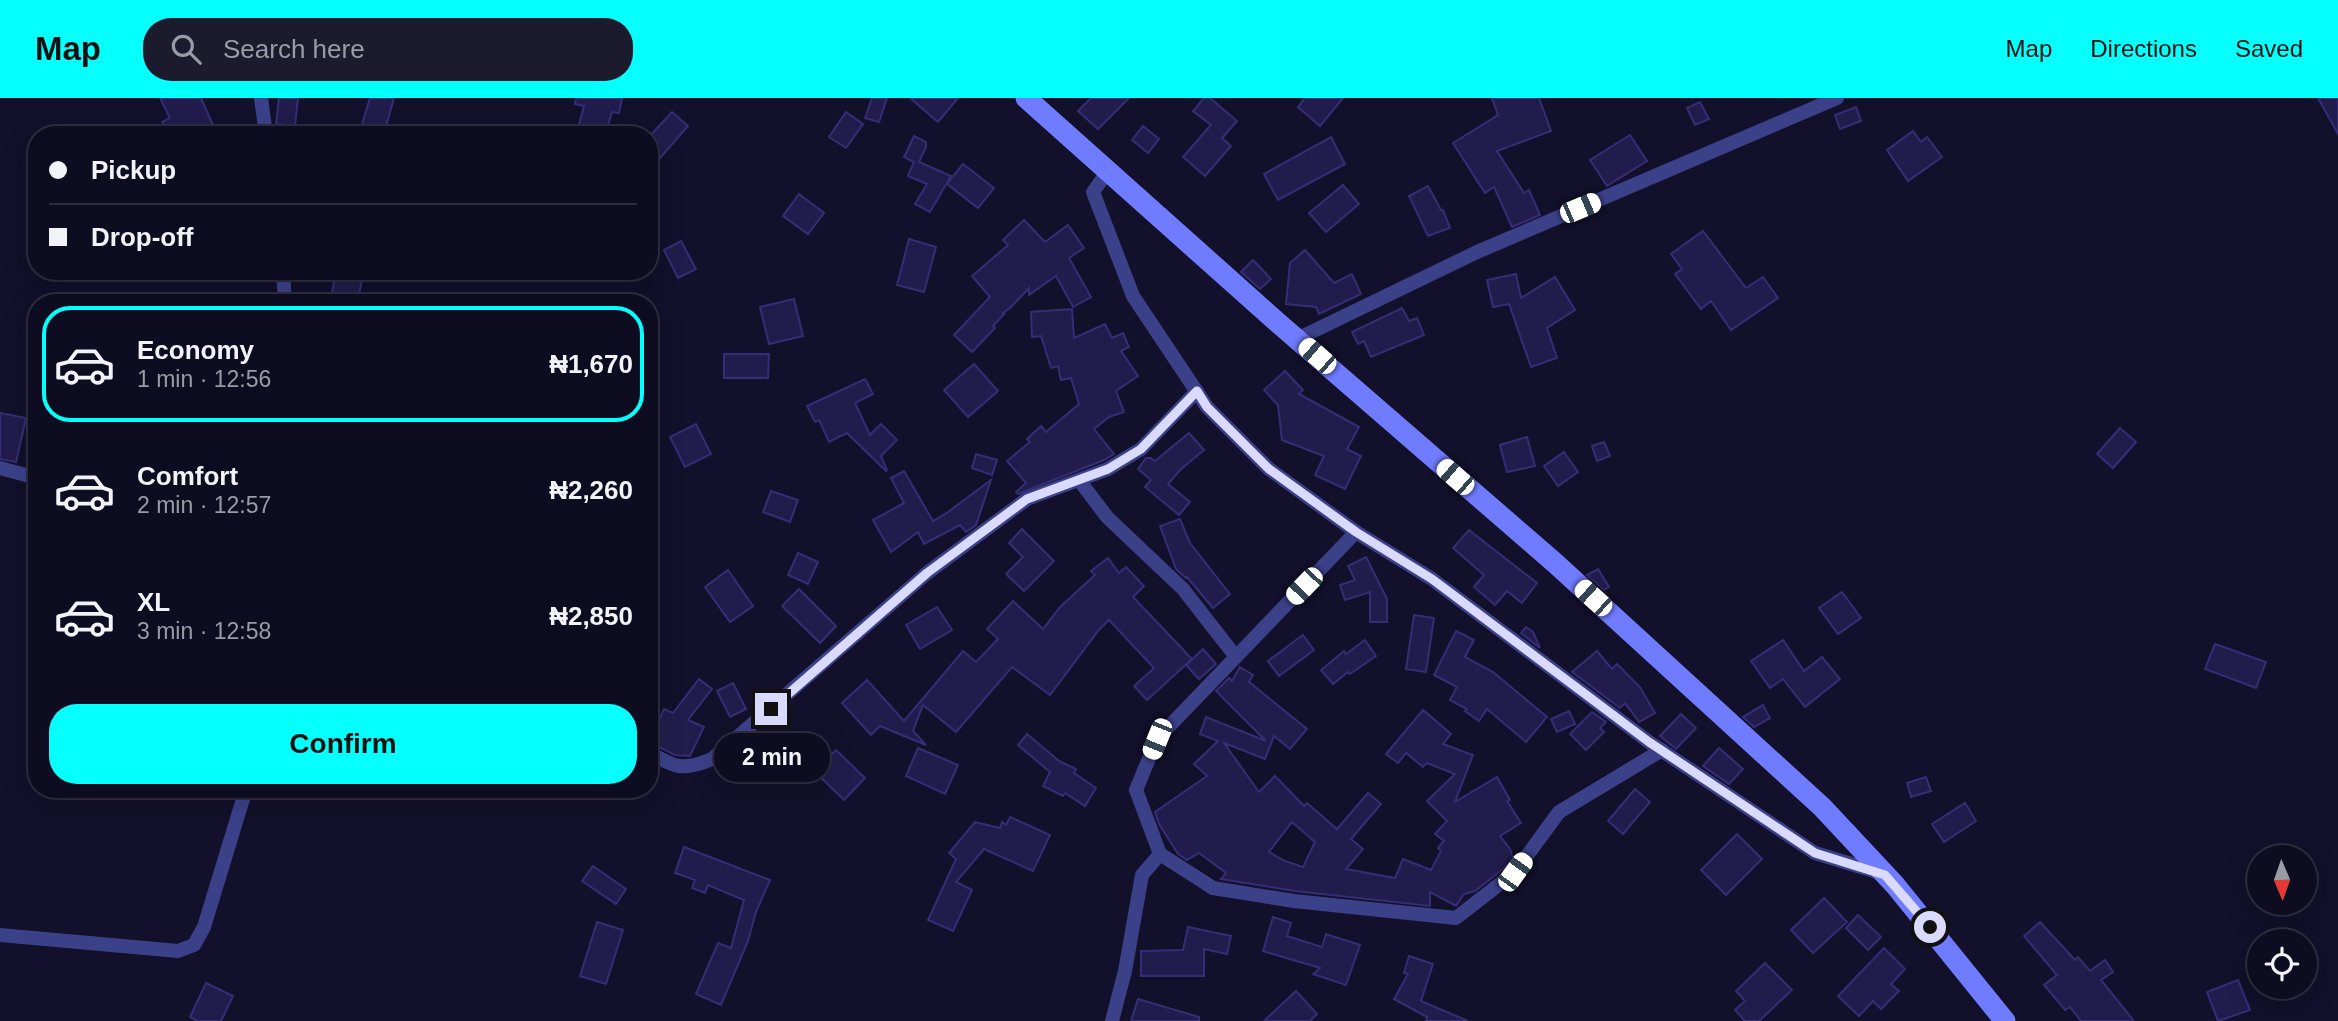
<!DOCTYPE html>
<html lang="en">
<head>
<meta charset="utf-8">
<style>
  :root { --surface:#0e0c20; --page:#1c1a2d; --text:#f1f3f6; --muted:#9b9ba5; --line:#2e2c3e; --accent:#05fffd }
  body { margin:0; font-family:Helvetica,sans-serif; background:var(--page); color:var(--text); height:100vh; display:flex; flex-direction:column; font-size:26px; white-space:nowrap }
  * { box-sizing:border-box; margin:0 }
  p { font-size:23px; color:var(--muted) }
  .icon { flex:none; width:38px; height:38px; fill:none; stroke:currentColor; stroke-width:2; stroke-linecap:round; stroke-linejoin:round }
  .map { position:relative; flex:1; overflow:hidden }
  .panel { position:absolute; left:28px; top:196px; width:630px; height:504px; display:flex; flex-direction:column; background:var(--surface); border-radius:28px; box-shadow:0 7px 28px #0002,0 0 0 2px var(--line) }
  .panel>* { flex:none }
  .banner { position:absolute; left:28px; top:28px; width:630px; height:154px; border-radius:28px; box-shadow:0 7px 28px #0002,0 0 0 2px var(--line); display:grid; align-content:center; height:154px; padding:0 21px; background:var(--surface) }
  .needle { width:46px; rotate:178deg }
  .buttons { position:absolute; left:2247px; top:747px; display:grid; gap:14px }
  .buttons a { display:grid; place-items:center; width:70px; height:70px; border-radius:50%; background:var(--surface); box-shadow:0 7px 28px #0002,0 0 0 2px var(--line); font-size:35px }
  .end { position:absolute; width:32px; height:32px; margin:-16px; border:9px solid #dad9ff; background:#111; box-shadow:0 0 0 4px #111 }
  .from { border-radius:50% }
  .bubble { position:absolute; height:49px; border-radius:24px; background:var(--surface); box-shadow:0 7px 28px #0002,0 0 0 2px var(--line); font-size:23px; font-weight:700; line-height:49px; text-align:center }
  .car { position:absolute; width:21px; height:42px; margin:-21px -10px; border-radius:9px; box-shadow:0 0 5px 2px #0007; background:linear-gradient(#fff 24%,#345 0 40%,#fff 0 76%,#345 0 86%,#fff 0) }
  .banner b { display:flex; align-items:center; gap:24px; height:66px; font-size:26px }
  .banner b+b { border-top:2px solid var(--line) }
  .banner i { width:18px; height:18px; background:var(--text) }
  ul { padding:12px 0 0; list-style:none }
  li { display:flex; align-items:center; gap:21px; height:116px; margin:0 14px 10px; padding:0 7px; border:4px solid transparent; border-radius:28px }
  li div { flex:1 }
  li b { display:block; font-size:26px }
  li em { font-style:normal; font-weight:700 }
  li.selected { border-color:var(--accent) }
  li>.icon { width:63px; height:63px; stroke-width:1.5 }
  .cta { display:flex; gap:14px; margin-top:auto; padding:14px 21px }
  .cta a { flex:1; height:80px; border-radius:28px; background:var(--accent); color:#111; font-size:28px; font-weight:700; line-height:80px; text-align:center }
  header { display:flex; align-items:center; gap:42px; box-sizing:border-box; height:98px; padding:0 35px; background:var(--accent); color:#111 }
  header strong { font-size:33px }
  nav { display:flex; gap:38px; margin-inline-start:auto; font-size:24px }
  .search { width:490px; height:63px; background:var(--page); display:flex; align-items:center; gap:18px; box-sizing:border-box; padding:0 24px; border-radius:28px; color:var(--muted); font-size:26px }
  .map>svg:first-child { display:block }
  .building { fill:#211c4b; stroke:#352e77; stroke-width:2; fill-rule:evenodd }
  .lines { fill:none; stroke-linecap:round; stroke-linejoin:round }
  .street { stroke:#3b4189; stroke-width:14 }
  .secondary { stroke:#707cff; stroke-width:21 }
  .route { stroke:#dad9ff; stroke-width:9 }
</style>
</head>
<body>
<header>
<strong>Map</strong>
<div class="search"><svg class="icon" aria-label="search" viewBox="0 0 24 24"><circle cx="10" cy="10" r="6"/><path d="M15 15l6 6"/></svg>Search here</div>
<nav><a>Map</a><a>Directions</a><a>Saved</a></nav>
</header>
<div class="map">
<svg width="2338" height="923" viewBox="0 0 2338 923">
  <rect width="100%" height="100%" fill="#12102a"/>
  <g class="building">
    <polygon points="160,0 201,0 213,27 200,33 202,37 168,37 162,24 170,20"/>
    <polygon points="279,0 298,0 295,28 276,26"/>
    <polygon points="370,0 394,0 385,32 362,26"/>
    <polygon points="576,0 622,0 619,15 612,14 605,37 576,37 584,8 575,6"/>
    <polygon points="872,0 887,0 879,24 865,20"/>
    <polygon points="910,0 958,0 938,24"/>
    <polygon points="1091,0 1129,0 1098,31 1078,13"/>
    <polygon points="1204,0 1210,0 1237,23 1222,40 1231,48 1205,78 1183,59 1211,27 1193,13"/>
    <polygon points="1305,0 1343,0 1320,28 1298,9"/>
    <polygon points="1492,0 1539,0 1551,33 1497,53 1524,95 1529,92 1540,117 1512,129 1494,89 1485,95 1453,45 1498,17"/>
    <polygon points="2318,0 2338,0 2338,36"/>
    <polygon points="1700,4 1709,21 1695,27 1687,10"/>
    <polygon points="1856,9 1861,23 1840,31 1835,17"/>
    <polygon points="672,14 688,28 660,60 649,51 649,39"/>
    <polygon points="846,14 863,26 846,50 829,39"/>
    <polygon points="1143,28 1159,41 1148,55 1132,42"/>
    <polygon points="1913,33 1921,44 1927,39 1942,59 1908,83 1887,52"/>
    <polygon points="1630,37 1647,63 1607,88 1590,62"/>
    <polygon points="914,38 926,44 926,49 919,64 951,78 930,114 915,106 927,86 908,78 914,64 904,59"/>
    <polygon points="1331,39 1345,66 1278,102 1264,76"/>
    <polygon points="963,66 994,90 978,110 947,86"/>
    <polygon points="1343,87 1359,106 1326,134 1309,115"/>
    <polygon points="1428,88 1441,112 1443,112 1450,130 1428,138 1409,98"/>
    <polygon points="799,96 824,115 808,136 783,118"/>
    <polygon points="1024,122 1045,144 1068,127 1084,150 1069,160 1091,199 1073,209 1056,178 1029,197 1029,190 1011,209 1002,216 1005,215 993,228 995,230 972,254 954,237 990,199 972,178 1008,147 1003,142"/>
    <polygon points="1703,133 1746,190 1763,179 1778,200 1731,232 1711,203 1701,211 1675,176 1682,171 1671,156"/>
    <polygon points="909,141 936,149 924,194 897,187"/>
    <polygon points="681,143 696,171 678,180 664,152"/>
    <polygon points="1305,152 1334,185 1352,176 1361,196 1319,216 1316,209 1286,206 1290,165"/>
    <polygon points="1253,162 1271,181 1260,191 1241,174"/>
    <polygon points="336,173 364,173 357,205 330,205"/>
    <polygon points="1516,176 1521,200 1555,179 1575,212 1547,230 1557,260 1531,269 1509,206 1493,209 1487,182"/>
    <polygon points="794,201 803,238 769,246 760,209"/>
    <polygon points="1402,210 1409,223 1417,220 1424,237 1371,259 1364,243 1358,246 1352,234"/>
    <polygon points="1072,211 1074,240 1105,226 1112,240 1123,235 1129,249 1121,253 1138,278 1116,293 1124,314 1109,319 1094,331 1114,356 1104,362 1018,396 1016,394 1026,385 1007,363 1030,344 1027,341 1041,328 1046,334 1079,306 1071,280 1061,282 1058,268 1051,270 1041,238 1032,239 1031,214"/>
    <polygon points="724,256 769,256 768,280 724,280"/>
    <polygon points="974,266 998,293 968,319 944,292"/>
    <polygon points="1285,273 1303,292 1299,296 1359,329 1347,351 1361,358 1345,391 1315,377 1324,358 1282,342 1278,307 1264,292"/>
    <polygon points="865,281 873,296 855,305 870,337 881,326 897,342 881,358 887,372 886,373 847,335 829,344 819,322 815,324 807,308"/>
    <polygon points="0,315 26,320 16,364 0,361"/>
    <polygon points="696,326 711,356 685,369 670,339"/>
    <polygon points="2120,330 2136,344 2113,370 2097,356"/>
    <polygon points="1189,335 1204,352 1180,372 1168,386 1190,404 1179,417 1145,389 1151,382 1138,371 1146,360 1151,360 1155,363"/>
    <polygon points="1527,339 1535,368 1507,374 1500,347"/>
    <polygon points="1604,344 1610,358 1597,363 1592,348"/>
    <polygon points="1564,354 1578,374 1558,388 1544,368"/>
    <polygon points="976,356 997,362 992,377 972,370"/>
    <polygon points="904,373 933,423 948,414 991,382 976,427 966,434 960,427 924,446 918,434 891,454 873,422 904,405 891,380"/>
    <polygon points="771,393 798,402 790,424 763,414"/>
    <polygon points="1180,421 1190,445 1230,496 1213,510 1187,479 1186,480 1176,471 1160,428"/>
    <polygon points="1022,431 1054,463 1024,493 1006,476 1023,459 1009,445"/>
    <polygon points="1469,432 1537,485 1522,505 1507,493 1495,507 1474,489 1484,477 1453,450"/>
    <polygon points="798,455 818,464 808,486 788,477"/>
    <polygon points="1366,459 1387,501 1387,524 1370,524 1370,494 1345,502 1340,487 1355,482 1348,468"/>
    <polygon points="1108,460 1119,475 1126,469 1144,488 1133,499 1192,561 1147,602 1134,588 1154,570 1109,522 1098,533 1050,597 1012,569 956,634 923,607 913,633 926,647 880,628 871,637 842,605 867,582 904,623 963,553 976,564 998,541 987,531 1013,503 1043,531 1060,509 1095,477 1091,473"/>
    <polygon points="1598,471 1609,489 1604,492 1587,477"/>
    <polygon points="728,472 753,508 730,524 705,489"/>
    <polygon points="799,491 836,528 820,545 782,508"/>
    <polygon points="1842,494 1861,520 1838,536 1819,510"/>
    <polygon points="937,509 952,532 920,551 906,527"/>
    <polygon points="1414,517 1434,520 1426,574 1406,571"/>
    <polygon points="1526,529 1533,534 1540,550 1521,535"/>
    <polygon points="1456,533 1474,542 1465,559 1493,574 1547,619 1526,644 1487,611 1479,623 1465,613 1467,611 1450,602 1457,589 1434,577"/>
    <polygon points="1303,537 1314,552 1279,578 1268,563"/>
    <polygon points="1365,542 1376,558 1350,576 1348,574 1333,586 1321,572 1344,553 1346,556"/>
    <polygon points="1783,542 1804,573 1822,559 1840,581 1805,609 1783,581 1770,590 1751,563"/>
    <polygon points="2215,546 2266,564 2256,590 2205,571"/>
    <polygon points="1203,551 1216,566 1199,581 1186,567"/>
    <polygon points="1597,553 1612,571 1617,566 1640,589 1655,615 1639,624 1625,605 1620,610 1572,574"/>
    <path d="M1240,569L1253,577L1249,584L1307,631L1290,651L1274,638L1265,661L1224,645L1259,694L1275,678L1304,708L1307,705L1337,731L1368,695L1381,706L1351,741L1363,751L1346,771L1395,780L1403,761L1431,772L1441,753L1438,750L1444,743L1435,736L1447,723L1427,703L1455,676L1427,665L1423,669L1406,655L1398,665L1386,656L1423,612L1451,636L1443,646L1473,657L1455,704L1497,679L1510,702L1507,703L1521,725L1500,738L1510,751L1513,760L1508,767L1475,793L1464,796L1456,808L1430,794V808L1295,793L1221,781L1226,775L1199,755L1187,762L1178,756L1159,726L1155,714L1207,678L1194,666L1218,643L1200,636L1206,619L1266,643L1216,593L1229,580L1232,583ZM1292,724L1315,744L1303,769L1285,763L1269,754Z"/>
    <polygon points="699,581 712,591 688,622 704,629 690,658 675,657 649,644 664,611 673,615"/>
    <polygon points="733,585 746,611 730,619 717,593"/>
    <polygon points="1763,607 1770,620 1754,629 1743,619"/>
    <polygon points="1569,613 1575,626 1557,634 1551,621"/>
    <polygon points="1592,614 1606,624 1600,630 1604,634 1586,652 1570,636"/>
    <polygon points="1681,616 1696,630 1676,651 1660,638"/>
    <polygon points="1027,636 1059,663 1076,671 1074,675 1096,690 1085,708 1065,695 1063,698 1043,688 1050,674 1018,647"/>
    <polygon points="918,650 958,667 945,696 906,678"/>
    <polygon points="1719,650 1743,671 1729,686 1703,668"/>
    <polygon points="836,652 865,680 844,702 815,674"/>
    <polygon points="1926,679 1931,693 1911,699 1907,685"/>
    <polygon points="1635,691 1650,704 1623,736 1608,723"/>
    <polygon points="1965,705 1976,723 1944,744 1932,726"/>
    <polygon points="1010,719 1050,737 1033,773 984,751 956,784 972,792 953,833 928,822 956,761 949,755 975,724 1000,730 1002,724 1006,727"/>
    <polygon points="1737,736 1762,761 1726,797 1701,772"/>
    <polygon points="684,749 770,782 756,814 748,843 721,907 696,896 718,845 731,850 744,802 708,787 705,795 692,790 695,782 675,775"/>
    <polygon points="593,768 626,791 616,806 582,783"/>
    <polygon points="1824,800 1847,824 1813,855 1791,832"/>
    <polygon points="1858,817 1881,839 1868,852 1846,830"/>
    <polygon points="1273,819 1291,825 1287,838 1322,849 1326,836 1360,847 1346,887 1313,876 1320,870 1263,853"/>
    <polygon points="597,824 623,832 606,886 580,878"/>
    <polygon points="2040,824 2075,862 2078,859 2090,873 2105,862 2113,874 2101,882 2134,923 2081,923 2070,909 2065,912 2044,887 2057,877 2024,838"/>
    <polygon points="1188,829 1231,838 1227,856 1204,851 1204,878 1141,878 1141,853 1183,852"/>
    <polygon points="1884,850 1905,871 1891,886 1899,893 1881,911 1873,903 1859,918 1838,898"/>
    <polygon points="1409,858 1433,866 1421,903 1468,923 1426,923 1427,919 1394,901 1408,876 1404,875"/>
    <polygon points="1765,865 1792,892 1759,923 1745,923 1735,912 1745,903 1736,893"/>
    <polygon points="2238,882 2250,912 2218,923 2207,894"/>
    <polygon points="206,885 233,898 221,923 198,923 190,919"/>
    <polygon points="1296,893 1317,916 1310,923 1264,923"/>
    <polygon points="1138,901 1199,919 1199,923 1131,923"/>
  </g>
  <g class="lines">
    <g class="street">
      <polyline points="261,0 266,37"/>
      <polyline points="1108,73 1093,94 1133,198 1207,309 1269,371 1356,434 1157,641 1136,692 1160,756 1142,777 1125,873 1112,923"/>
      <polyline points="283,173 285,205"/>
      <polyline points="1297,241 1477,154 1837,0"/>
      <polyline points="0,370 37,380"/>
      <polyline points="1079,382 1107,419 1183,491 1236,559"/>
      <polyline points="1356,434 1432,481 1649,644 1815,755 1881,775"/>
      <path d="M649,654C674,670 684,673 712,661L927,475L1027,401L1108,371L1141,351L1197,293"/>
      <polyline points="1160,756 1213,790 1294,803 1456,820 1515,774 1559,714 1662,652"/>
      <polyline points="0,837 178,853 194,847 204,829 246,691"/>
    </g>
    <polyline class="secondary" points="1026,0 1277,224 1555,465 1822,709 1895,787 2005,923"/>
  </g>
  <g class="lines">
    <polyline class="route" points="771,611 927,475 1027,401 1108,371 1141,351 1197,293 1207,309 1269,371 1356,434 1432,481 1649,644 1815,755 1885,777 1930,829"/>
  </g>
</svg>
<div class="buttons">
<a><svg class="needle" viewBox="-14 -14 28 28"><path d="M0-13l5 13h-10z" fill="#e53935"/><path d="M0 13l5-13h-10z" fill="#9b9ba5"/></svg></a>
<a><svg class="icon" aria-label="locate" viewBox="0 0 24 24"><circle cx="12" cy="12" r="6"/><path d="M12 2v4M12 18v4M2 12h4M18 12h4"/></svg></a>
</div>
<i class="end from" style="left:1930px;top:829px"></i>
<i class="end" style="left:771px;top:611px"></i>
<div class="bubble" style="left:714px;top:635px;width:116px">2 min</div>
<i class="car" style="left:1580px;top:110px;rotate:67deg"></i>
<i class="car" style="left:1317px;top:258px;rotate:311deg"></i>
<i class="car" style="left:1455px;top:379px;rotate:311deg"></i>
<i class="car" style="left:1304px;top:488px;rotate:224deg"></i>
<i class="car" style="left:1593px;top:500px;rotate:312deg"></i>
<i class="car" style="left:1157px;top:641px;rotate:202deg"></i>
<i class="car" style="left:1515px;top:774px;rotate:36deg"></i>
<div class="banner">
<b><i class="from"></i>Pickup</b>
<b><i></i>Drop-off</b>
</div>
<section class="panel">
<ul>
<li class="selected"><svg class="icon" aria-label="car" viewBox="0 0 24 24"><path d="M5 17H2v-5l4-1 3-4h7l3 4 3 1v5h-3M9 17h6M6 11h13"/><circle cx="7" cy="17" r="2"/><circle cx="17" cy="17" r="2"/></svg><div><b>Economy</b><p>1 min · 12:56</p></div><em>₦1,670</em></li>
<li><svg class="icon" aria-label="car" viewBox="0 0 24 24"><path d="M5 17H2v-5l4-1 3-4h7l3 4 3 1v5h-3M9 17h6M6 11h13"/><circle cx="7" cy="17" r="2"/><circle cx="17" cy="17" r="2"/></svg><div><b>Comfort</b><p>2 min · 12:57</p></div><em>₦2,260</em></li>
<li><svg class="icon" aria-label="car" viewBox="0 0 24 24"><path d="M5 17H2v-5l4-1 3-4h7l3 4 3 1v5h-3M9 17h6M6 11h13"/><circle cx="7" cy="17" r="2"/><circle cx="17" cy="17" r="2"/></svg><div><b>XL</b><p>3 min · 12:58</p></div><em>₦2,850</em></li>
</ul>
<div class="cta"><a>Confirm</a></div>
</section>
</div>
</body>
</html>
